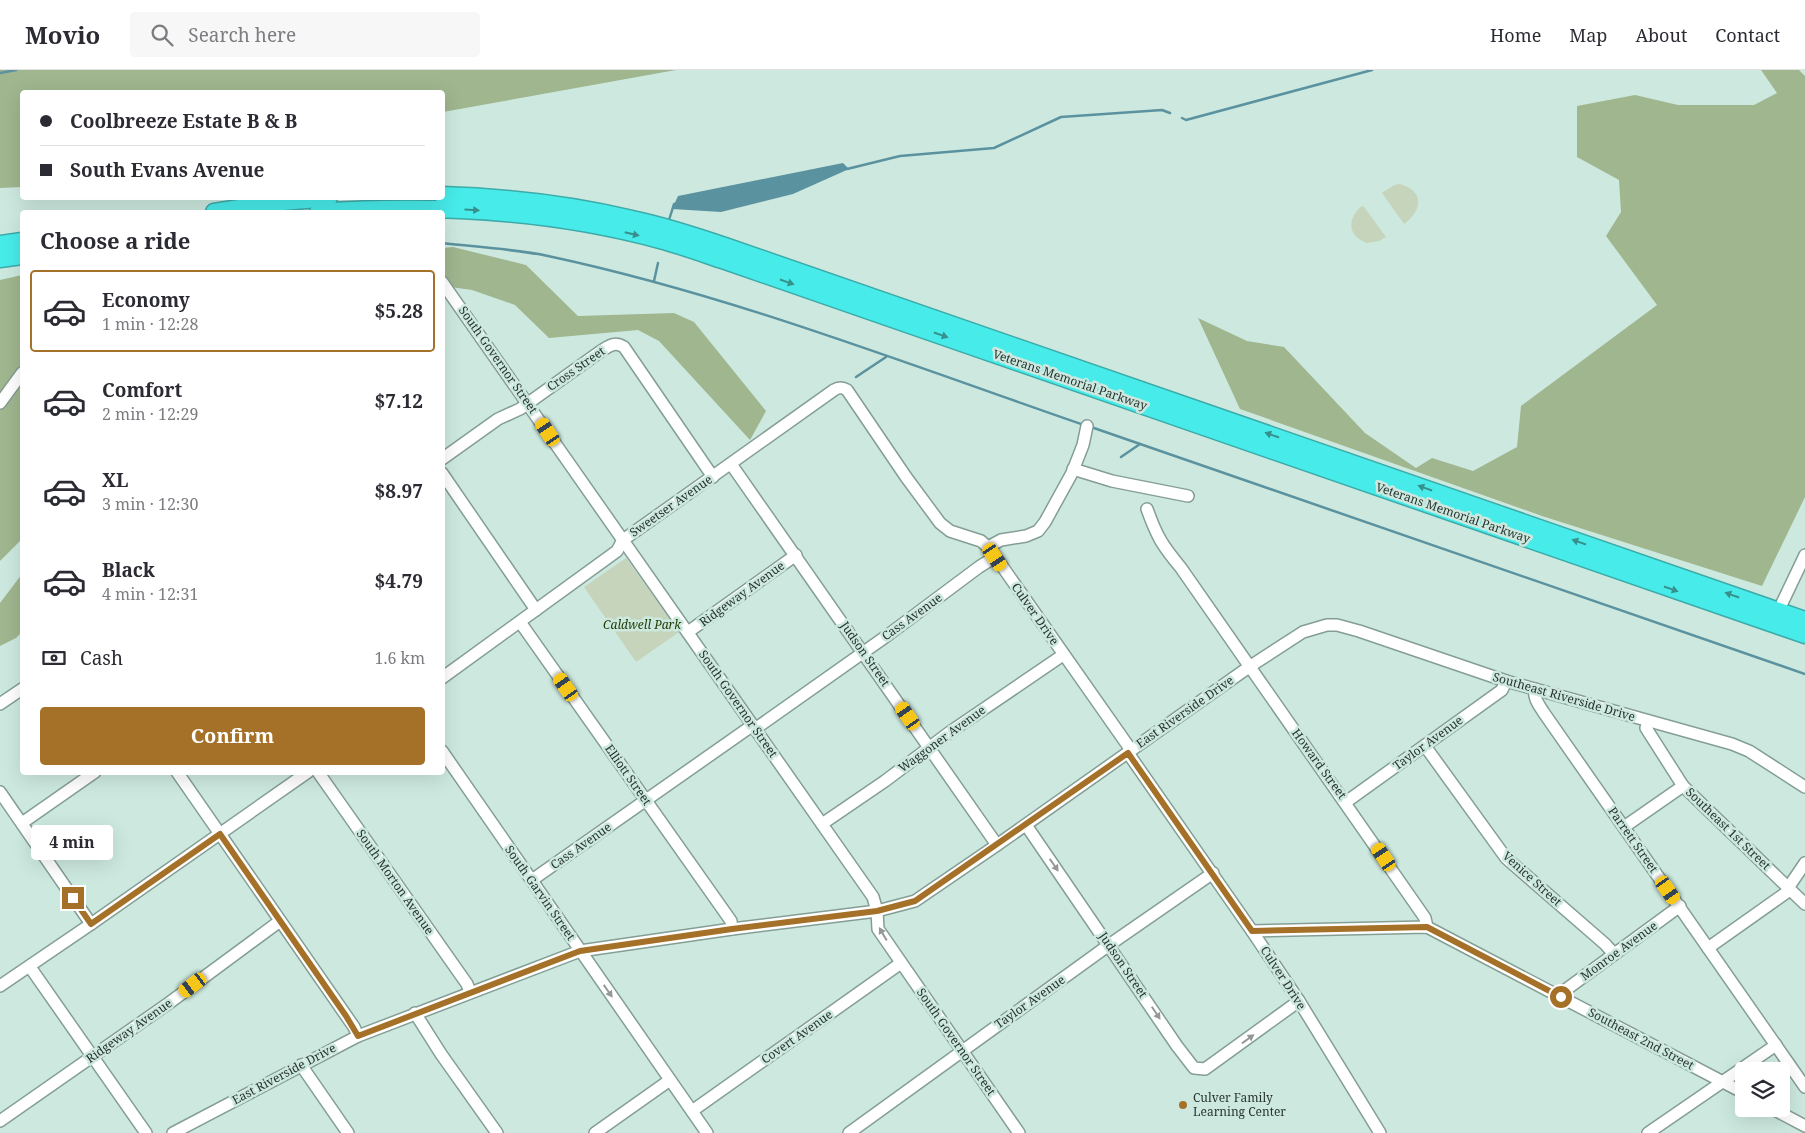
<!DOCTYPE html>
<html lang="en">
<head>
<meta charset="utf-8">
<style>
  :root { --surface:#fff; --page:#f7f7f7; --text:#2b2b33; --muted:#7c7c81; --line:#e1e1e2; --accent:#a57129 }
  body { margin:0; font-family:"Noto Serif",serif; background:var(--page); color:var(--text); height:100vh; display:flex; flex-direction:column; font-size:19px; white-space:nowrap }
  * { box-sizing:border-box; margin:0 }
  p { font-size:16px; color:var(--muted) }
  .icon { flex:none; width:28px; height:28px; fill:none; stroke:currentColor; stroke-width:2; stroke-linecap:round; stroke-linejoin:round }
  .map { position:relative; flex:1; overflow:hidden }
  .drawer { position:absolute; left:20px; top:140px; width:425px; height:565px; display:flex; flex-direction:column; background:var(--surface); border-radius:5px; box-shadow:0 5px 20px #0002 }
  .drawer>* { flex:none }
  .top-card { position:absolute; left:20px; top:20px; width:425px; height:110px; border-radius:5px; box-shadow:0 5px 20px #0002; display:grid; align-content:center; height:110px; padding:0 20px; background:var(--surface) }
  .controls { position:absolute; left:1735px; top:992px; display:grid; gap:10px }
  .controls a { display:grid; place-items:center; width:55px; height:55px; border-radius:5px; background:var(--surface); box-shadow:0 5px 20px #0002; font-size:25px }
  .end { position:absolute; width:22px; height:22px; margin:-11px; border:6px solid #a57129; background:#fff; box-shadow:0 0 0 2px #fff }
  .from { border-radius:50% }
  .bubble { position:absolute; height:35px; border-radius:5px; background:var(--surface); box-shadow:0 5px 20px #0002; font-size:16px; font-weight:700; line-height:35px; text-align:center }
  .car { position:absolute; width:15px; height:30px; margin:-15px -8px; border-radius:6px; box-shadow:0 0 4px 1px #0007; background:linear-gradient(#f5c518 24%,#345 0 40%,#f5c518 0 76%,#345 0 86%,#f5c518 0) }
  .top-card b { display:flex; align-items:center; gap:18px; height:48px; font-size:19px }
  .top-card b+b { border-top:1px solid var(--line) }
  .top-card i { width:12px; height:12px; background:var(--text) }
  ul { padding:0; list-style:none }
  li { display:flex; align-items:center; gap:15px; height:82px; margin:0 10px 8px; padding:0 10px; border:2px solid transparent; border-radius:5px }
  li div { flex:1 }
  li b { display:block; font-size:19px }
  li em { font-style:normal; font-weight:700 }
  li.on { border-color:var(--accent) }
  li>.icon { width:45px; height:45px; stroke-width:1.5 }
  h2 { padding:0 20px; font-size:22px; line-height:60px }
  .pay { display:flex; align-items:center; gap:12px; height:55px; padding:0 20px; font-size:19px }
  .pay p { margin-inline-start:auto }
  .action { display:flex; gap:10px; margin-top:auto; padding:10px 20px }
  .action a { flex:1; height:58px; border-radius:5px; background:var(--accent); color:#fff; font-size:20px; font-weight:700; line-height:58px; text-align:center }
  header { display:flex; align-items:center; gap:30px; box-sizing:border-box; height:70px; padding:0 25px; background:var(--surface); border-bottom:1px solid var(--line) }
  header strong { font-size:24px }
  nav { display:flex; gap:28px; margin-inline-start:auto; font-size:18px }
  .search { width:350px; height:45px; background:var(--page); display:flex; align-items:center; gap:12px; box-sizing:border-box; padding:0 18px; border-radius:5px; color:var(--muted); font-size:19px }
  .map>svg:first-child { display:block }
  .green { fill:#c5d4bb }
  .forest { fill:#9fb68f }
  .water { fill:#5b929f }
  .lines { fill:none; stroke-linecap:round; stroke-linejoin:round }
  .stream { stroke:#5b929f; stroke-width:2.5 }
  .minor-casing { stroke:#849e95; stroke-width:14 }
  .highway-casing { stroke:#3caba9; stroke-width:19 }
  .minor { stroke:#fff; stroke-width:11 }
  .highway { stroke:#47ecea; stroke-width:16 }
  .oneway { fill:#38908c }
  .oneway2 { fill:#949997 }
  .route { stroke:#a57129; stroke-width:6 }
  .poi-dot { fill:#a57129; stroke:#cde9df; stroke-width:2 }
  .labels { text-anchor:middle; stroke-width:5; stroke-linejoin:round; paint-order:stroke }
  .street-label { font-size:12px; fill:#28332f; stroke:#cde9df }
  .park-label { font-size:12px; font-style:italic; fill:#1d3900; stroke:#cde9df }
  .poi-label { font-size:12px; fill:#28332f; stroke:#cde9df; text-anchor:start }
</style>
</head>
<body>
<header>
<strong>Movio</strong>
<div class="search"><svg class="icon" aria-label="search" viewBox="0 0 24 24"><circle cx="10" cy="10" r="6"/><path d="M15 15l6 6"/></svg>Search here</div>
<nav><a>Home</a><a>Map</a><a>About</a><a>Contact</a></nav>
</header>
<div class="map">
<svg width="1805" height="1063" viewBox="0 0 1805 1063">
  <rect width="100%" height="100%" fill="#cde9df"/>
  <g class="green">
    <path d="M1400,114C1425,121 1422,141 1404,154L1382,123L1394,115Z"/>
    <path d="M1362,136L1364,137L1386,167L1379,171L1367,173C1347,166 1347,148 1362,136Z"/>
    <polygon points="626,488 679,562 636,592 584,517"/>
  </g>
  <g class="forest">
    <polygon points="0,0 676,0 443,42 442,22 22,22 22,117 0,118"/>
    <polygon points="1761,0 1799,0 1805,6 1805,427 1762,516 1542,446 1240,339 1198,248 1247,271 1284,277 1365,363 1416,398 1432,388 1473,401 1517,377 1521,336 1657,235 1606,166 1621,142 1619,110 1577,87 1577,36 1635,25 1678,35 1754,35 1777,23"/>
    <polygon points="453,177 526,195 578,246 674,243 694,252 766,341 750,370 659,271 638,260 549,268 515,235 472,220 450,217 443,226 443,178"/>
    <polygon points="22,205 22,469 0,491 0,210"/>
    <polygon points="22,504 22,562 16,568 0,576 0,533"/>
  </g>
  <polygon class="water" points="843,93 849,99 793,124 721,142 672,139 678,126"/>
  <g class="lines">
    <g class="stream">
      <polyline points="0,3 16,0"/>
      <polyline points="1182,48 1186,50 1372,0"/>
      <polyline points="847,99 900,86 994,78 1061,47 1162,40 1170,43"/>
      <polyline points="669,150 674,134 678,134"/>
      <path d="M442,173C476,177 515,179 548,186C731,225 907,294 1084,355"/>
      <polyline points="654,211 658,193"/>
      <polyline points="856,307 886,287"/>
      <polyline points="1091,357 1805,604"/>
      <polyline points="1121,387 1140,374"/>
    </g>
    <defs>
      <g id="minor">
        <polyline points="442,212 873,827 877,841 878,859 1019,1063"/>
        <polyline points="0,333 22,303"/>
        <path d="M442,389L498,349L520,339L601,281C609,276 615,271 624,277L713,407"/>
        <polyline points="731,394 997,775"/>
        <polyline points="1073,399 1112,411 1188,426"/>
        <polyline points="442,403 536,540"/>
        <path d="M1147,439C1157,467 1162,475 1181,498L1425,848L1427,857"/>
        <polyline points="988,477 1001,470 1026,466 1038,461 1045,452 1072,403 1083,375 1087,356"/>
        <polyline points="1775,548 1805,485"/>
        <polyline points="520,552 731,851 732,859"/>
        <polyline points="688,562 796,485"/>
        <path d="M442,608L617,481L623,470L834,320C839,317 842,317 847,320L906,407L940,453L950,461L981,471L990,479L1131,680"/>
        <path d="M1535,619C1533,628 1539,635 1544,643L1805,1017"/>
        <polyline points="0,634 22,619"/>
        <polyline points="1648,651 1646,658 1683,716 1805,834"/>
        <polyline points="755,659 888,565 979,497 995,487"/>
        <polyline points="1425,676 1506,788 1605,874 1614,884"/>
        <polyline points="442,681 707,1063"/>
        <polyline points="1128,683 1252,861 1299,931 1380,1063"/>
        <polyline points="177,702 354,957 358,966"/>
        <polyline points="318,702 467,914 470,922"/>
        <polyline points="0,722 91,854"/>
        <polyline points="1346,732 1502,620 1506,611"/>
        <polyline points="22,753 95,702"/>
        <polyline points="822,754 885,711 950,662 1063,585"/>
        <polyline points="1026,755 1177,976 1194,998 1205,999 1299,931"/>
        <polyline points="1624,757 1683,716"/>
        <polyline points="532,810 753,655"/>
        <polyline points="1788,818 1805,793"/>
        <polyline points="1252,861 1427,857 1744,1023"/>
        <polyline points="1708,878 1790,820"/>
        <polyline points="30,897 146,1063"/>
        <polyline points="0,916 91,854 308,702"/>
        <polyline points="1561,927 1564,921 1680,836"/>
        <polyline points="415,943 441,984 497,1063"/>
        <polyline points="301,995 348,1063"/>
        <polyline points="1773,1039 1805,1056"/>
        <polyline points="692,1041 901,893"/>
        <polyline points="0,1051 169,933 280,851"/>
        <polyline points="173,1063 358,966 580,881 732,859 877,841 915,831 997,775 1249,597 1303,562 1327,555 1337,555 1359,561 1506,611 1732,674 1749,681 1805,717"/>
        <polyline points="595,1063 670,1010"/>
        <polyline points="849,1063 1109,875 1213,803"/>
        <polyline points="1648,1063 1776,975"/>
      </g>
      <g id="highway">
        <path d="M442,125C506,127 570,134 632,149C665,156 696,166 728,177L1805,550"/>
        <polyline points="214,142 271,133 329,128"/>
        <path d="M318,142C433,134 549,140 660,170C682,176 704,184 725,191L1805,565"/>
        <polyline points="0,174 22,171"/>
        <polyline points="0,189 22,186"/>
      </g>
    </defs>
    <use href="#minor" class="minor-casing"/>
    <use href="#highway" class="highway-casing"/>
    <use href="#minor" class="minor"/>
    <use href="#highway" class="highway"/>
  </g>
  <defs><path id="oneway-solid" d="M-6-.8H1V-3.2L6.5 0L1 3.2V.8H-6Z" transform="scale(1.25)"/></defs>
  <g class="oneway">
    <use href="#oneway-solid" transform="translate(472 140) rotate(4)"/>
    <use href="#oneway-solid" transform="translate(632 164) rotate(13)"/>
    <use href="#oneway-solid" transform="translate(787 212) rotate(19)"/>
    <use href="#oneway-solid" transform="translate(941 265) rotate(19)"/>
    <use href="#oneway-solid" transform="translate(1272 365) rotate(-161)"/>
    <use href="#oneway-solid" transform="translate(1425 418) rotate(-161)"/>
    <use href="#oneway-solid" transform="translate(1579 472) rotate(-161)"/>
    <use href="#oneway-solid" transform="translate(1671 519) rotate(19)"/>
    <use href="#oneway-solid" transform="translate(1732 525) rotate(-161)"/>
  </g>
  <g class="oneway2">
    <use href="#oneway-solid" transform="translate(1054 795) rotate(55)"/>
    <use href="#oneway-solid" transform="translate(883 864) rotate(-120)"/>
    <use href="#oneway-solid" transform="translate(608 921) rotate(55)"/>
    <use href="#oneway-solid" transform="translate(1156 943) rotate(56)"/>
    <use href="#oneway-solid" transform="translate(1248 969) rotate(-36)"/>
  </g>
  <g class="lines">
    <polyline class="route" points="73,828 91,854 220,764 346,946 358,966 580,881 732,859 877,841 915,831 1128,683 1252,861 1427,857 1561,927"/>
  </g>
  <circle class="poi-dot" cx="1183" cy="1035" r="5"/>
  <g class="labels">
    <g class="street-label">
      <text transform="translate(498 290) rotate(55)" y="4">South Governor Street</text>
      <text transform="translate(576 299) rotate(-35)" y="4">Cross Street</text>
      <text transform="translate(1070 310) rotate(19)" y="4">Veterans Memorial Parkway</text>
      <text transform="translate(671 436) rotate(-35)" y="4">Sweetser Avenue</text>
      <text transform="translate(1453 443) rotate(19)" y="4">Veterans Memorial Parkway</text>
      <text transform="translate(742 524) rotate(-36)" y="4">Ridgeway Avenue</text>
      <text transform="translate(1035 544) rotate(55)" y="4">Culver Drive</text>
      <text transform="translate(912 547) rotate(-36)" y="4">Cass Avenue</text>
      <text transform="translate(865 584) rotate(55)" y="4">Judson Street</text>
      <text transform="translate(1564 627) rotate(16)" y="4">Southeast Riverside Drive</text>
      <text transform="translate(738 634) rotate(55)" y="4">South Governor Street</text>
      <text transform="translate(1185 642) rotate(-35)" y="4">East Riverside Drive</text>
      <text transform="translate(942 669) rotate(-36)" y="4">Waggoner Avenue</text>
      <text transform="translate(1428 673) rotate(-36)" y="4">Taylor Avenue</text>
      <text transform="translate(1319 694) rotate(54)" y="4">Howard Street</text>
      <text transform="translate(628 705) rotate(55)" y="4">Elliott Street</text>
      <text transform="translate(1728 759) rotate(44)" y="4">Southeast 1st Street</text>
      <text transform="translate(1633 770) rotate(55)" y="4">Parrett Street</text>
      <text transform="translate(581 776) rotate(-35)" y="4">Cass Avenue</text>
      <text transform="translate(1532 809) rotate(42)" y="4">Venice Street</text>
      <text transform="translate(395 812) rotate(55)" y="4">South Morton Avenue</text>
      <text transform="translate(540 823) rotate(55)" y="4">South Garvin Street</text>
      <text transform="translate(1619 881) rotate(-36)" y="4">Monroe Avenue</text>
      <text transform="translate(1123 895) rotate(56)" y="4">Judson Street</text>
      <text transform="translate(1283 908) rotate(57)" y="4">Culver Drive</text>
      <text transform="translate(1030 932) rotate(-35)" y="4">Taylor Avenue</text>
      <text transform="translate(129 961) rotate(-35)" y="4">Ridgeway Avenue</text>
      <text transform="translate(797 967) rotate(-35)" y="4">Covert Avenue</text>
      <text transform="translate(1641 969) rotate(28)" y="4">Southeast 2nd Street</text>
      <text transform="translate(956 972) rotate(55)" y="4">South Governor Street</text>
      <text transform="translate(284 1004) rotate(-28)" y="4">East Riverside Drive</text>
    </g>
    <g class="park-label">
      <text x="642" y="559">Caldwell Park</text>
    </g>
    <g class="poi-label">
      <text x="1193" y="1032">Culver Family<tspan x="1193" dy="14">Learning Center</tspan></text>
    </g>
  </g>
</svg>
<div class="controls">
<a><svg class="icon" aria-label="layers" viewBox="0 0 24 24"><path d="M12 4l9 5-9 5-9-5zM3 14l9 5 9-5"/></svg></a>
</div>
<i class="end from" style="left:1561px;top:927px"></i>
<i class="end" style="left:73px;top:828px"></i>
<div class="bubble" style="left:31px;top:755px;width:82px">4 min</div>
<i class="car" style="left:548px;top:362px;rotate:326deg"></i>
<i class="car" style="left:995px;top:487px;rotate:146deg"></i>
<i class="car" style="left:566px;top:617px;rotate:325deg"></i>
<i class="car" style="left:908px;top:646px;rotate:325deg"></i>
<i class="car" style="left:1384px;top:787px;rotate:326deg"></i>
<i class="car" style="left:1668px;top:820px;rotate:145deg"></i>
<i class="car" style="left:193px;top:915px;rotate:233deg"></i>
<div class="top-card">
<b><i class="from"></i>Coolbreeze Estate B &amp; B</b>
<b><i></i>South Evans Avenue</b>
</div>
<section class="drawer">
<h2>Choose a ride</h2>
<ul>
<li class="on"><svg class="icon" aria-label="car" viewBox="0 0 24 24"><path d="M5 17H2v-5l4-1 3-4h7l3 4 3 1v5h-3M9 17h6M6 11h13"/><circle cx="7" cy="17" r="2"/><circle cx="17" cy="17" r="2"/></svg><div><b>Economy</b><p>1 min · 12:28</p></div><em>$5.28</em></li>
<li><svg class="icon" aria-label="car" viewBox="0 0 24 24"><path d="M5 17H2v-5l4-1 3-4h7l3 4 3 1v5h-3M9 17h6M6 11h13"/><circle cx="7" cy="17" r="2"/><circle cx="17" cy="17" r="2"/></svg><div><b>Comfort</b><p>2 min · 12:29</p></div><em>$7.12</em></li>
<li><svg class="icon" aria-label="car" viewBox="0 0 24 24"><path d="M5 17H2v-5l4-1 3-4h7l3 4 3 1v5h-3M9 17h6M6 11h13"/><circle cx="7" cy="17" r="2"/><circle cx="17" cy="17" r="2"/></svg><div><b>XL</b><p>3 min · 12:30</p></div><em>$8.97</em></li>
<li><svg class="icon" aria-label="car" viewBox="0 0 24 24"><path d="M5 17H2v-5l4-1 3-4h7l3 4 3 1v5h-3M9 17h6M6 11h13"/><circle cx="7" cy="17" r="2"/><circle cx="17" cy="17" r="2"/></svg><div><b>Black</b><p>4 min · 12:31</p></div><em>$4.79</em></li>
</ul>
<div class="pay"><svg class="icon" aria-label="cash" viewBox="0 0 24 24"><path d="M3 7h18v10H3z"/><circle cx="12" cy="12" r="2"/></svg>Cash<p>1.6 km</p></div>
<div class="action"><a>Confirm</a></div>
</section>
</div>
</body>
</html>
